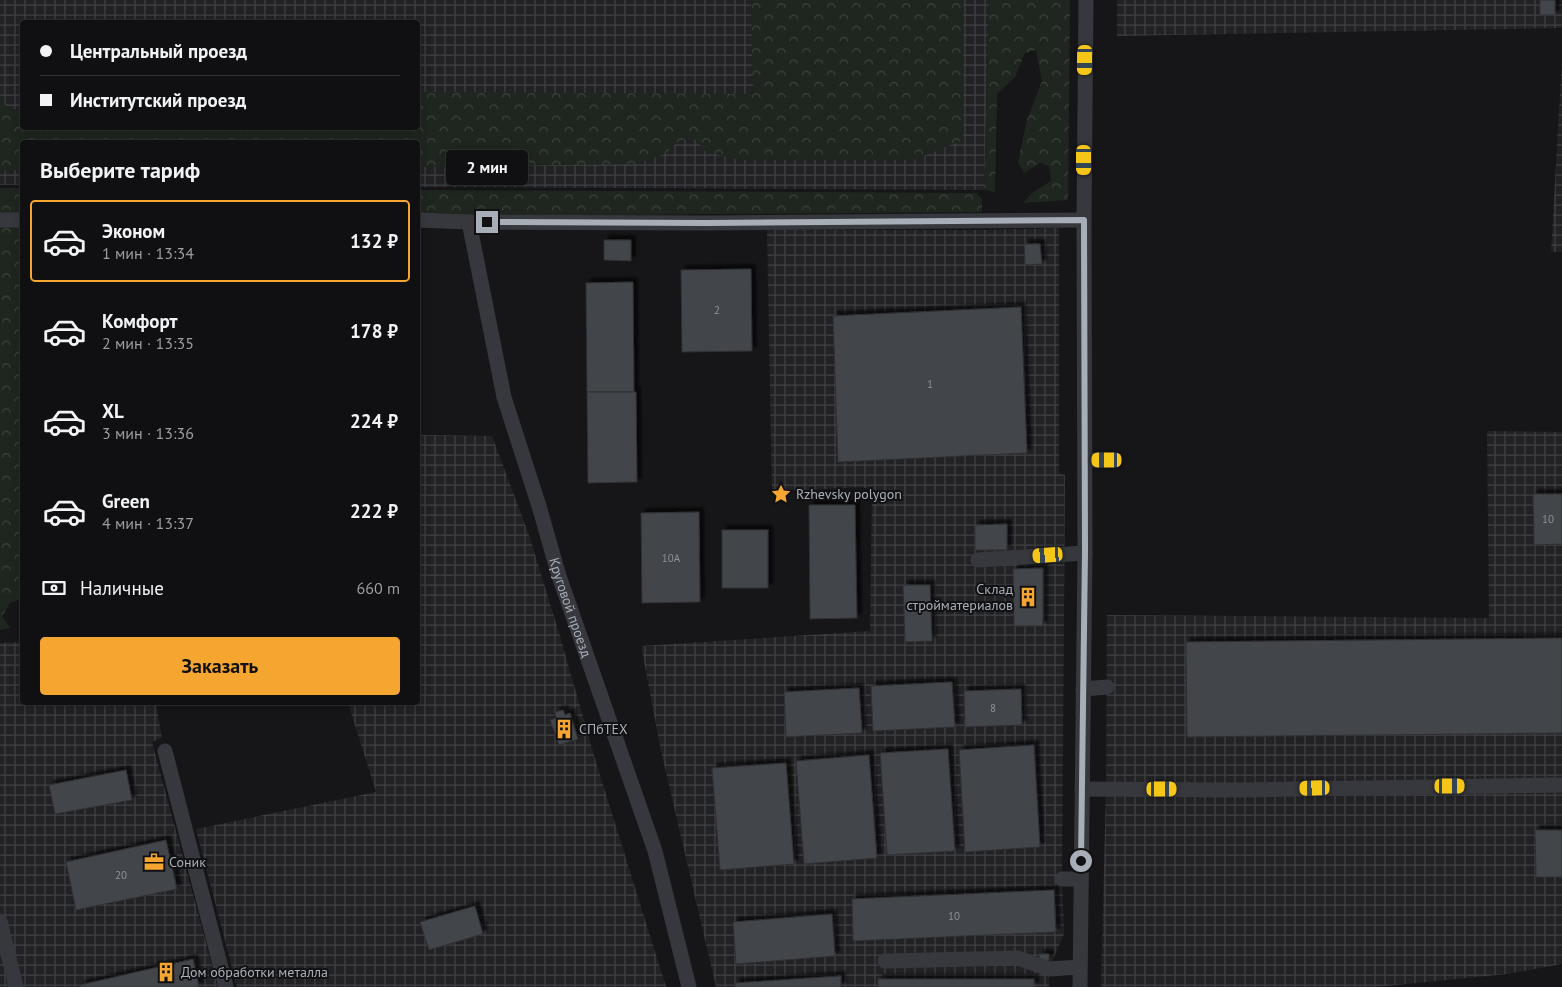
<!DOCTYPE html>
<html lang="ru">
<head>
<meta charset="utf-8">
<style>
  :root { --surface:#101012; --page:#1e1e20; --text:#f1f3f6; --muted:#9c9d9f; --line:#303032; --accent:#f5a631 }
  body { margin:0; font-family:"PT Sans",sans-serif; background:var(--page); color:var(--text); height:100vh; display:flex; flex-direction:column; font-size:19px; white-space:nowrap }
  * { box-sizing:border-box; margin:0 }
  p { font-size:16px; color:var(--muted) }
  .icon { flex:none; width:28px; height:28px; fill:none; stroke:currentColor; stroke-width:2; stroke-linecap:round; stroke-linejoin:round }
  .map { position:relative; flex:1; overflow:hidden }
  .details { position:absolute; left:20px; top:140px; width:400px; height:565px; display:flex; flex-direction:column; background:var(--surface); border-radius:5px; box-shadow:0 2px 12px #0003,0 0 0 1px var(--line) }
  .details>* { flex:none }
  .banner { position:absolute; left:20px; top:20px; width:400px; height:110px; border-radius:5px; box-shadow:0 2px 12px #0003,0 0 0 1px var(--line); display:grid; align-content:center; height:110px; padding:0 20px; background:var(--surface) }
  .end { position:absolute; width:22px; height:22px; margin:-11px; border:6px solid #a8aeb8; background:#111; box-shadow:0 0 0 2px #111 }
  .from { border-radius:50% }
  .bubble { position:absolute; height:35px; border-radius:5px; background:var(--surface); box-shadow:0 2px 12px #0003,0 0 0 1px var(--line); font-size:16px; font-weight:600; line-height:35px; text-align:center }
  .car { position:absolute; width:15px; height:30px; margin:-15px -8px; border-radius:6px; box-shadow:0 0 4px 1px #0007; background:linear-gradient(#f5c518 24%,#345 0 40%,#f5c518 0 76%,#345 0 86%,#f5c518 0) }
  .banner b { display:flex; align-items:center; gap:18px; height:48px; font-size:19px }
  .banner b+b { border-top:1px solid var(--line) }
  .banner i { width:12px; height:12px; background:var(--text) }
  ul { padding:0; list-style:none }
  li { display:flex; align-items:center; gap:15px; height:82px; margin:0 10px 8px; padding:0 10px; border:2px solid transparent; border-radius:5px }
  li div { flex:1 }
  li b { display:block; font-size:19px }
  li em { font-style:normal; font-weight:600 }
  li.selected { border-color:var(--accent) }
  li>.icon { width:45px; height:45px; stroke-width:1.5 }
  h2 { padding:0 20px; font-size:22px; line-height:60px }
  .pay { display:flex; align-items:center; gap:12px; height:55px; padding:0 20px; font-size:19px }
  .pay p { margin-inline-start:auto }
  .button { display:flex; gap:10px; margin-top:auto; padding:10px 20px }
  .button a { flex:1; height:58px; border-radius:5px; background:var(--accent); color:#111; font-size:20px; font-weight:600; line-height:58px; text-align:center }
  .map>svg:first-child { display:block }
  .industrial { fill:url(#industrial-grid); fill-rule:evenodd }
  .forest { fill:url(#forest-crowns) }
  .building { fill:#424448; stroke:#303034; filter:url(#shadow) }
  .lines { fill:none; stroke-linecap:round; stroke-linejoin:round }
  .minor { stroke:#37383d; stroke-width:15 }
  .route { stroke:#a8aeb8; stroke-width:6 }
  .labels { text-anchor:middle; stroke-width:4; stroke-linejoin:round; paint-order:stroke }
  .number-label { font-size:11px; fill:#8e949c }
  .poi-label { font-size:14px; fill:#a8aeb8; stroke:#111113; text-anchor:start }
  .street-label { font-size:14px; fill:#a8aeb8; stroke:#111113 }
</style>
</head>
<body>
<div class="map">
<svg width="1562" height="987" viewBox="0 0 1562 987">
  <defs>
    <pattern id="industrial-grid" width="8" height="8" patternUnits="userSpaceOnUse" patternTransform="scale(1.25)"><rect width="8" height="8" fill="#222225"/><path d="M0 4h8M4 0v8" fill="none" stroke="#3f4043"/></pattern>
    <pattern id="forest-crowns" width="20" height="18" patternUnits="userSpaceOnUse" patternTransform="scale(1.25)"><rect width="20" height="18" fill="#1e261f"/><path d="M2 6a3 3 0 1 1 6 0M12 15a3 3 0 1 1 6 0" fill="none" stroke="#3c433d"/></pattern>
    <filter id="shadow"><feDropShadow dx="4.5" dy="-4.5" stdDeviation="1" flood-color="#0009"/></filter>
  </defs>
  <rect width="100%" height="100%" fill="#161618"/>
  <g class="industrial">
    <path d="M0,0H989L984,190L418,187V142H22V185H0ZM22,22H418V128H22Z"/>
    <polygon points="1117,0 1562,0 1562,28 1117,36"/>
    <polygon points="1562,59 1562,252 1551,252"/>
    <polygon points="1059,228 1059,473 1065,475 1062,879 1064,934 1049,969 1049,987 716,987 661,751 641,646 870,631 872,490 861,487 772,492 767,230 986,230"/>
    <polygon points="1487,431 1562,432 1562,964 1507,974 1377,987 1101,987 1106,789 1107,615 1489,618"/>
    <polygon points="418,435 492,436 529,535 560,636 596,762 666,987 237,987 196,829 376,792 348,703 418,702"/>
    <polygon points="22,642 22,702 156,703 162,738 152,742 218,987 0,987 0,643"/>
  </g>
  <g class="forest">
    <polygon points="751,0 963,0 963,140 914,160 741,160 706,152 695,139 679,141 665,154 636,164 418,167 418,142 22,142 22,170 0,171 0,95 7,108 22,110 22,128 418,128 418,92 753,94"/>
    <polygon points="989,0 1070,0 1068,200 1023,203 1033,192 1051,181 1049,166 1040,163 1024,173 1018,162 1027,120 1042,81 1036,50 1025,53 1015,77 997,94 995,192 984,190"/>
    <rect x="0" y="188" width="22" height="25"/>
    <polygon points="418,190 976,193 982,199 982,212 466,216 418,214"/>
    <polygon points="0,223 22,223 22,598 10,603 2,616 10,628 0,630"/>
  </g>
  <g class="building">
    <rect x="1540" y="0" width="15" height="15"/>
    <polygon points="604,240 631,240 631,261 604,260"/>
    <polygon points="1024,244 1040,244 1042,264 1025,265"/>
    <polygon points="751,269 752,351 682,352 681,270"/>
    <polygon points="633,282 634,392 587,392 586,283"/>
    <polygon points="1021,307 1027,453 838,462 833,316"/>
    <polygon points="587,392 636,392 637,482 588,483"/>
    <polygon points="1533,494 1562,494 1562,544 1534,545"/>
    <polygon points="809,505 855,505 857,618 810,619"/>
    <polygon points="699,512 700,602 642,603 641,513"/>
    <polygon points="1007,524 1007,550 975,550 975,525"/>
    <rect x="722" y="530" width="46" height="58"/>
    <polygon points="1043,568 1043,626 1014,626 1013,569"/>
    <polygon points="903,585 930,585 932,641 905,642"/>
    <polygon points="1562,638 1562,733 1187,737 1186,642"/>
    <polygon points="952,682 955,727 873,731 871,686"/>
    <polygon points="859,688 862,733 786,737 784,692"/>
    <polygon points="1021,689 1022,725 965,727 964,691"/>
    <polygon points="563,710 565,715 570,713 578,739 559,745 550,720 556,718 555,712"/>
    <polygon points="1034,745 1040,847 965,852 959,750"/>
    <polygon points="948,749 955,851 887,855 880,753"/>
    <polygon points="869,755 877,858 804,864 796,761"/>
    <polygon points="786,763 794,864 720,870 712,768"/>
    <polygon points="126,770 132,800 55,814 49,785"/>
    <polygon points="1535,830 1562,830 1562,877 1536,877"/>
    <polygon points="166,840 177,889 76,910 66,862"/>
    <polygon points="1054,890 1056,932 853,941 852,899"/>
    <polygon points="475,906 483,934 429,950 420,922"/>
    <polygon points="832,914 835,956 736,964 733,922"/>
    <polygon points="1039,954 1049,954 1049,960 1040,961"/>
    <polygon points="193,959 199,987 80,987 80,985"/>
    <polygon points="841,976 841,987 735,987 735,983"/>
    <rect x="878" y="979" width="156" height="8"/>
  </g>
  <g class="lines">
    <g class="minor">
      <polyline points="0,220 22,220"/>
      <polyline points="418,220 469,222 706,223 1084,220"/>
      <path id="s1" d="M469,222L504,397L539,506L559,576L655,851L689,987"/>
      <polyline points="1085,460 1107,460"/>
      <polyline points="978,560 1085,553"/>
      <polyline points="1083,689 1107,687"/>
      <polyline points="165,751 226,987"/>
      <polyline points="1082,789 1237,790 1562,785"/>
      <polyline points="1062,879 1081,879"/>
      <polyline points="0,921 16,987"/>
      <polyline points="885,961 1018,958 1049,969 1080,967"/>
      <polyline points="1080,987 1085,553 1084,220 1086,0"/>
    </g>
  </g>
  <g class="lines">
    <polyline class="route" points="487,222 706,223 1084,220 1085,552 1081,861"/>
  </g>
  <defs>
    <symbol id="sight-bare" viewBox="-9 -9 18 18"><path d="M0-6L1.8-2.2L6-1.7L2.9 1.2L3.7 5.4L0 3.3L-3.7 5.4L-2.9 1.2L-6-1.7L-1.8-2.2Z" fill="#f5a631" stroke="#111113" stroke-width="2.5" paint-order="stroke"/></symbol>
    <symbol id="building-bare" viewBox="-9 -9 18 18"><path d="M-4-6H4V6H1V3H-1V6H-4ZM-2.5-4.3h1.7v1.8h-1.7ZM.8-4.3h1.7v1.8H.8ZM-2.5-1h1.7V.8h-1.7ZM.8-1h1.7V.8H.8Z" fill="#f5a631" stroke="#111113" stroke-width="2.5" paint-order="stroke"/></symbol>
    <symbol id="office-bare" viewBox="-9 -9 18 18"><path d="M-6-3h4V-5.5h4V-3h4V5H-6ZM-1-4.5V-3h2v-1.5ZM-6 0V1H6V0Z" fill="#f5a631" stroke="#111113" stroke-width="2.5" paint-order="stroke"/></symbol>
  </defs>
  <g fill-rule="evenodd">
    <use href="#sight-bare" x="767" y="480" width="28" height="28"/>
    <use href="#building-bare" x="1014" y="583" width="28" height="28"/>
    <use href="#building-bare" x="550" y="715" width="28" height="28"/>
    <use href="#office-bare" x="140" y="848" width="28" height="28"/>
    <use href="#building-bare" x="152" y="958" width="28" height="28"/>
  </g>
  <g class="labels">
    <g class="number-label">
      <text x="717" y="314">2</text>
      <text x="930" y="388">1</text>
      <text x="1548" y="523">10</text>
      <text x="671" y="562">10А</text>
      <text x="993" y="712">8</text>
      <text x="121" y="879">20</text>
      <text x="954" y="920">10</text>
    </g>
    <g class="poi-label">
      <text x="796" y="499">Rzhevsky polygon</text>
      <text x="1013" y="594" text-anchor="end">Склад<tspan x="1013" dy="16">стройматериалов</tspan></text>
      <text x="579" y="734">СПбТЕХ</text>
      <text x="169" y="867">Соник</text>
      <text x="181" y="977">Дом обработки металла</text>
    </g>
    <g class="street-label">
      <text dy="5" stroke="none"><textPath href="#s1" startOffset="399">Круговой проезд</textPath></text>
    </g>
  </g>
</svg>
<i class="end from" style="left:1081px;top:861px"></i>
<i class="end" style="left:487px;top:222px"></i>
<div class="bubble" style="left:446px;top:150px;width:82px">2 мин</div>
<i class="car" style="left:1085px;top:60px;rotate:181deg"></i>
<i class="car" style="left:1084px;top:160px;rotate:180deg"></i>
<i class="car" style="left:1107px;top:460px;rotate:270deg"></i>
<i class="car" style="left:1048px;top:555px;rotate:266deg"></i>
<i class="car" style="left:1450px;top:786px;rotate:90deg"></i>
<i class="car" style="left:1315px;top:788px;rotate:269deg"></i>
<i class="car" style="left:1162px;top:789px;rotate:90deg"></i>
<div class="banner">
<b><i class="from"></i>Центральный проезд</b>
<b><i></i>Институтский проезд</b>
</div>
<section class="details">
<h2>Выберите тариф</h2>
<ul>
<li class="selected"><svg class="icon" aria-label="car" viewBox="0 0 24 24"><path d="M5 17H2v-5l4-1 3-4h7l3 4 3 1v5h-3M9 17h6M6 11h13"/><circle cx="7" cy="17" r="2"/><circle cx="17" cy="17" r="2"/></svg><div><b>Эконом</b><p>1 мин · 13:34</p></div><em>132 ₽</em></li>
<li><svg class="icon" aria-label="car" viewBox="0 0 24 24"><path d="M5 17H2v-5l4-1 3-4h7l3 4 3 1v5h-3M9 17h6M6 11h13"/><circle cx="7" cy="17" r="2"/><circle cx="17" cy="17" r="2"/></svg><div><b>Комфорт</b><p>2 мин · 13:35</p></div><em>178 ₽</em></li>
<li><svg class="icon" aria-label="car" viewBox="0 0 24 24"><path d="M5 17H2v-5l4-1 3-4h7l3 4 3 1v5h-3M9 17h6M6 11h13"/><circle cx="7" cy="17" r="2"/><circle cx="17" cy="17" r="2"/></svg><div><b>XL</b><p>3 мин · 13:36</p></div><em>224 ₽</em></li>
<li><svg class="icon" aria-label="car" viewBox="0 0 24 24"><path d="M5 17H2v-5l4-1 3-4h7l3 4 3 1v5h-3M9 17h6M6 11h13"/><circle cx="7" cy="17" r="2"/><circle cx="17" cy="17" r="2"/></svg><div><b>Green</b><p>4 мин · 13:37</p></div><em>222 ₽</em></li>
</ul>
<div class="pay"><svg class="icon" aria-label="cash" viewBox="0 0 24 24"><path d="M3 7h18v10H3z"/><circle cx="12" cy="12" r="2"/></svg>Наличные<p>660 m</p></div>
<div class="button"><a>Заказать</a></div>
</section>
</div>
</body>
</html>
